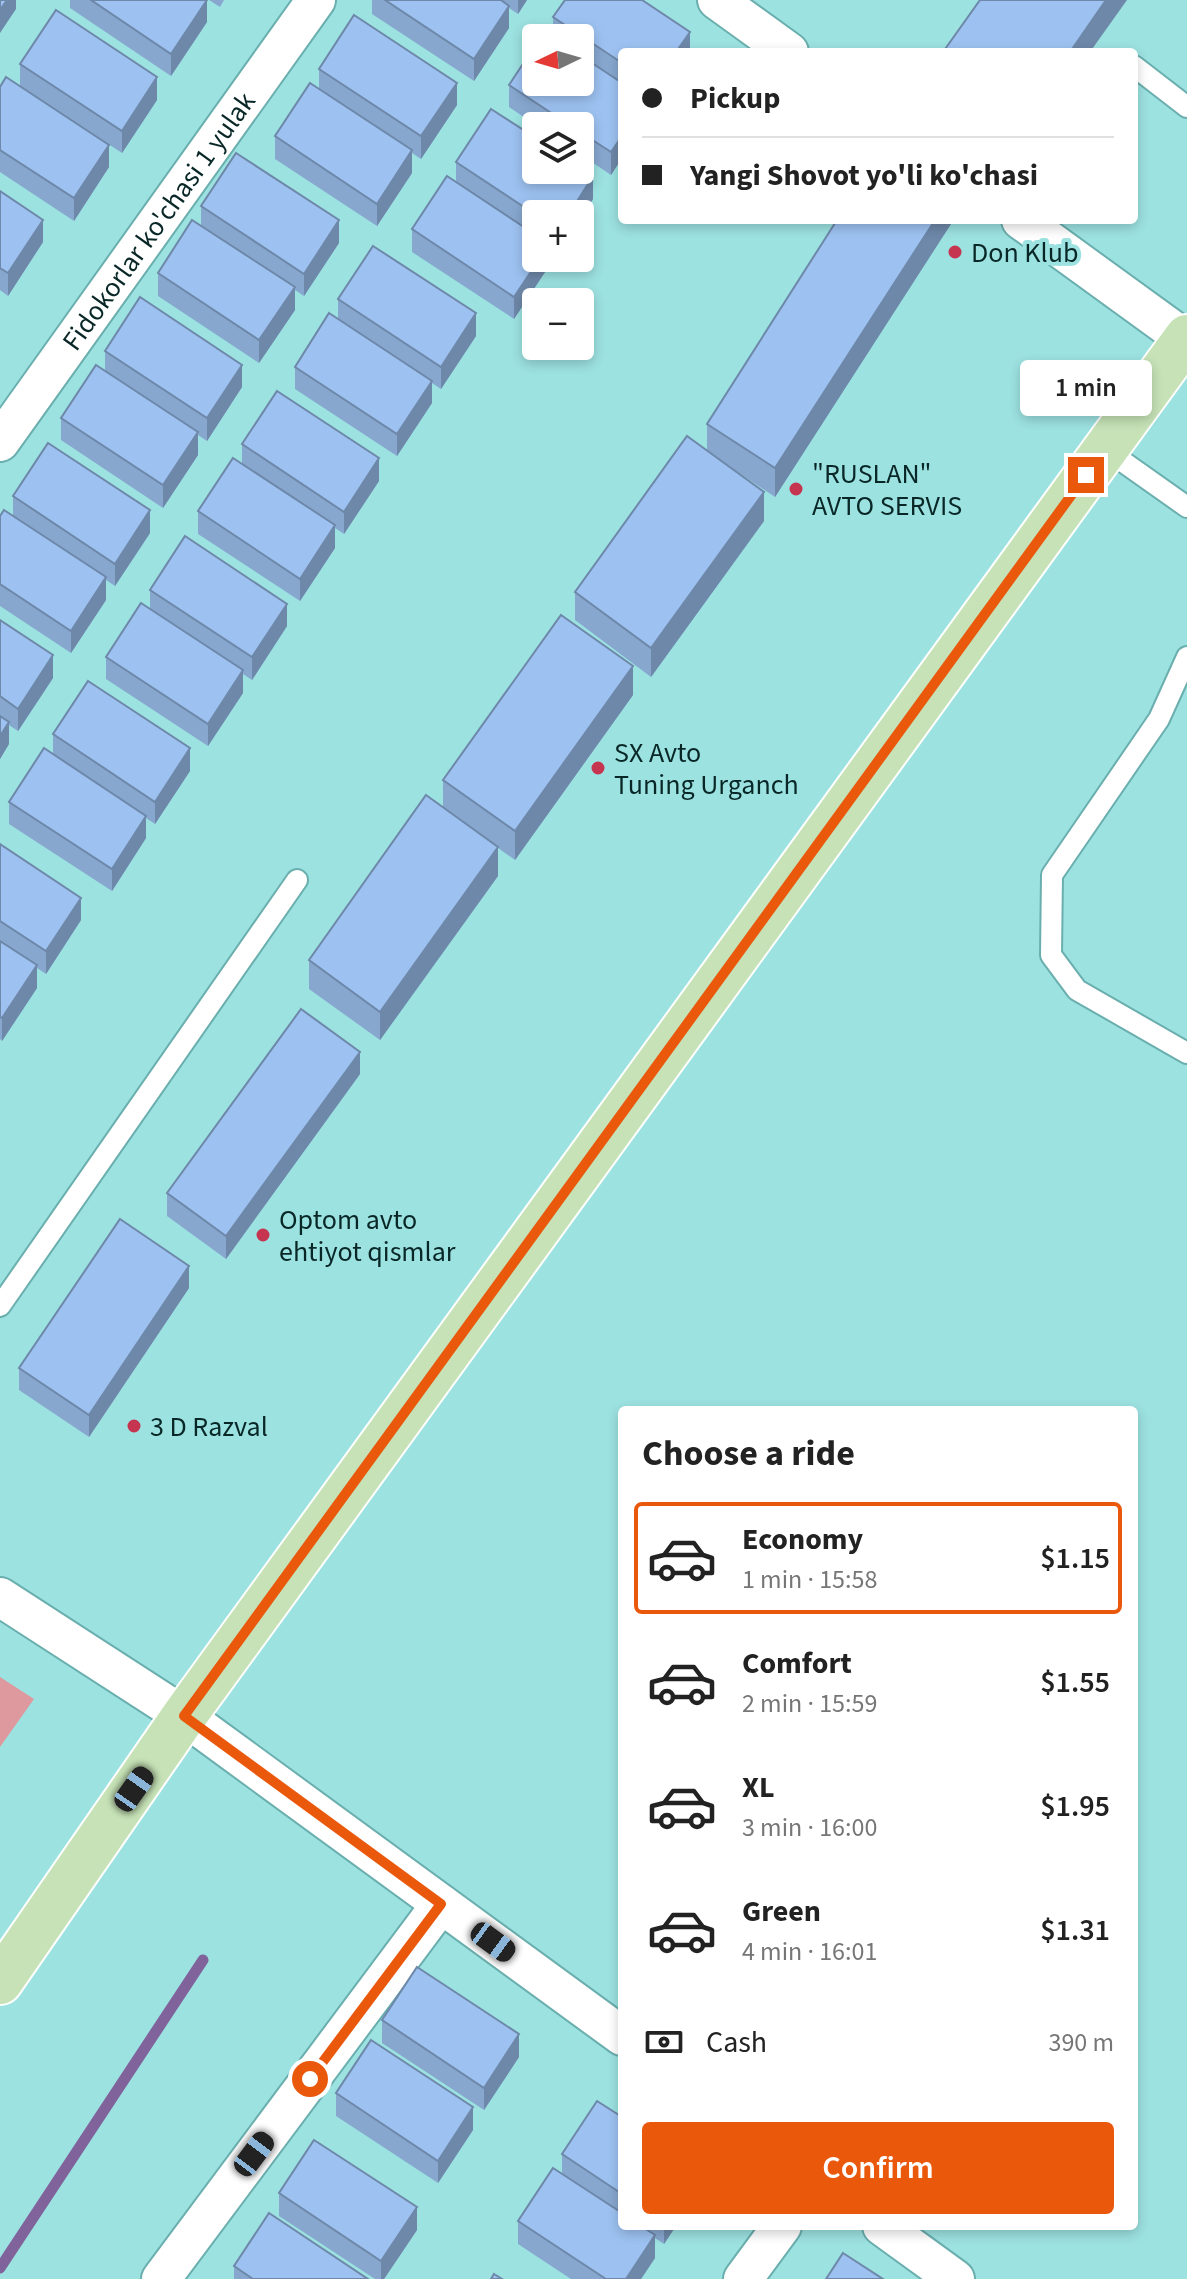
<!DOCTYPE html>
<html lang="en">
<head>
<meta charset="utf-8">
<style>
  :root { --surface:#fff; --page:#f2f2f2; --text:#222; --muted:#767676; --line:#e0e0e0; --accent:#ea580c }
  body { margin:0; font-family:"Source Sans 3",sans-serif; background:var(--page); color:var(--text); height:100vh; display:flex; flex-direction:column; font-size:30px; white-space:nowrap }
  * { box-sizing:border-box; margin:0 }
  p { font-size:26px; color:var(--muted) }
  .icon { flex:none; width:44px; height:44px; fill:none; stroke:currentColor; stroke-width:2; stroke-linecap:round; stroke-linejoin:round }
  .map { position:relative; flex:1; overflow:hidden }
  .panel { position:absolute; left:618px; top:1406px; width:520px; height:824px; display:flex; flex-direction:column; background:var(--surface); border-radius:8px; box-shadow:0 4px 12px #0003 }
  .panel>* { flex:none }
  .hud { position:absolute; left:618px; top:48px; width:520px; height:176px; border-radius:8px; box-shadow:0 4px 12px #0003; display:grid; align-content:center; height:176px; padding:0 24px; background:var(--surface) }
  .needle { width:52px; rotate:265deg }
  .fabs { position:absolute; left:522px; top:24px; display:grid; gap:16px }
  .fabs a { display:grid; place-items:center; width:72px; height:72px; border-radius:8px; background:var(--surface); box-shadow:0 4px 12px #0003; font-size:40px }
  .end { position:absolute; width:36px; height:36px; margin:-18px; border:10px solid #ea580c; background:#fff; box-shadow:0 0 0 4px #fff }
  .from { border-radius:50% }
  .bubble { position:absolute; height:56px; border-radius:8px; background:var(--surface); box-shadow:0 4px 12px #0003; font-size:26px; font-weight:600; line-height:56px; text-align:center }
  .car { position:absolute; width:24px; height:48px; margin:-24px -12px; border-radius:10px; box-shadow:0 0 6px 2px #0007; background:linear-gradient(#222 24%,#8ab4d8 0 40%,#222 0 76%,#8ab4d8 0 86%,#222 0) }
  .hud b { display:flex; align-items:center; gap:28px; height:76px; font-size:30px }
  .hud b+b { border-top:2px solid var(--line) }
  .hud i { width:20px; height:20px; background:var(--text) }
  ul { padding:0; list-style:none }
  li { display:flex; align-items:center; gap:24px; height:112px; margin:0 16px 12px; padding:0 8px; border:4px solid transparent; border-radius:8px }
  li div { flex:1 }
  li b { display:block; font-size:30px }
  li em { font-style:normal; font-weight:600 }
  li.active { border-color:var(--accent) }
  li>.icon { width:72px; height:72px; stroke-width:1.5 }
  h2 { padding:0 24px; font-size:36px; line-height:96px }
  .pay { display:flex; align-items:center; gap:20px; height:88px; padding:0 24px; font-size:30px }
  .pay p { margin-inline-start:auto }
  .primary-button { display:flex; gap:16px; margin-top:auto; padding:16px 24px }
  .primary-button a { flex:1; height:92px; border-radius:8px; background:var(--accent); color:#fff; font-size:32px; font-weight:600; line-height:92px; text-align:center }
  .map>svg:first-child { display:block }
  .green { fill:#de999e }
  .lines { fill:none; stroke-linecap:round; stroke-linejoin:round }
  .stream { stroke:#81639c; stroke-width:11 }
  .service-casing { stroke:#6aaeae; stroke-width:24 }
  .minor-casing { stroke:#6aaeae; stroke-width:42 }
  .primary-casing { stroke:#fff; stroke-width:48 }
  .service { stroke:#fff; stroke-width:20 }
  .minor { stroke:#fff; stroke-width:38 }
  .primary { stroke:#c6e2b6; stroke-width:44 }
  .wall { fill:#87a7cf }
  .shaded-wall { fill:#6e88a9 }
  .building { fill:#9dc2f1; stroke:#6e88a9; stroke-width:2 }
  .route { stroke:#ea580c; stroke-width:10 }
  .poi-dot { fill:#c53550; stroke:#9ce2e1; stroke-width:3 }
  .labels { text-anchor:middle; stroke-width:8; stroke-linejoin:round; paint-order:stroke }
  .street-label { font-size:28px; fill:#092727; stroke:#9ce2e1 }
  .poi-label { font-size:28px; fill:#092727; stroke:#9ce2e1; text-anchor:start }
</style>
</head>
<body>
<div class="map">
<svg width="1187" height="2279" viewBox="0 0 1187 2279">
  <rect width="100%" height="100%" fill="#9ce2e1"/>
  <polygon class="green" points="0,1677 34,1699 0,1747"/>
  <g class="lines">
    <polyline class="stream" points="0,2268 203,1960"/>
    <defs>
      <g id="service">
        <polyline points="1134,66 1187,107"/>
        <polyline points="1105,449 1187,507"/>
        <polyline points="1187,657 1159,719 1052,875 1051,955 1077,990 1187,1053"/>
        <polyline points="0,1306 297,880"/>
      </g>
      <g id="minor">
        <polyline points="717,0 789,52"/>
        <polyline points="1021,220 1185,339"/>
        <path id="s1" d="M0,442L316,0"/>
        <polyline points="0,1597 184,1716 622,2036"/>
        <polyline points="882,2226 955,2279"/>
        <polyline points="161,2279 441,1904"/>
        <polyline points="743,2279 782,2226"/>
      </g>
      <polyline id="primary" points="0,1982 184,1716 1187,337"/>
    </defs>
    <use href="#service" class="service-casing"/>
    <use href="#minor" class="minor-casing"/>
    <use href="#primary" class="primary-casing"/>
    <use href="#service" class="service"/>
    <use href="#minor" class="minor"/>
    <use href="#primary" class="primary"/>
  </g>
  <g class="wall">
    <polygon points="70,0 207,0 207,22 171,76 70,8"/>
    <polygon points="209,0 224,0 220,7"/>
    <polygon points="372,0 527,0 518,14 509,8 509,28 474,81 372,14"/>
    <polygon points="553,17 690,52 622,52 622,158 611,175 580,154 580,126 537,126 509,107 509,85 580,82 580,38 540,38 553,37"/>
    <polygon points="20,64 157,100 122,153 20,86"/>
    <polygon points="319,69 457,105 421,159 412,153 412,173 377,226 275,159 275,136 319,89"/>
    <polygon points="0,87 109,167 74,221 0,172"/>
    <polygon points="456,162 593,199 580,219 580,214 536,214 536,258 549,258 549,266 514,319 412,252 412,229 456,182"/>
    <polygon points="0,191 43,242 8,296 0,290"/>
    <polygon points="201,206 339,243 304,296 295,290 295,310 259,363 158,296 158,273 201,226"/>
    <polygon points="953,220 775,497 736,471 764,521 651,677 575,620 575,592 707,450 707,424"/>
    <polygon points="338,299 476,336 441,389 432,383 432,403 397,456 295,389 295,367 338,319"/>
    <polygon points="105,351 242,387 207,441 198,435 198,455 163,508 61,440 61,418 105,370"/>
    <polygon points="242,444 379,481 344,534 335,528 335,548 300,601 198,534 198,511 242,464"/>
    <polygon points="13,496 150,533 115,586 106,580 106,600 71,653 0,606 0,516 13,516"/>
    <polygon points="150,590 287,626 252,680 243,674 243,693 208,746 106,679 106,657 150,609"/>
    <polygon points="0,620 53,678 18,731 9,725 9,744 0,759"/>
    <polygon points="633,695 515,860 498,848 498,876 380,1040 309,989 309,960 443,808 443,780"/>
    <polygon points="53,734 190,771 155,824 146,818 146,838 112,891 9,824 9,802 53,754"/>
    <polygon points="0,844 81,920 46,974 37,968 37,988 2,1041 0,1039"/>
    <polygon points="360,1074 226,1259 167,1216 167,1193"/>
    <polygon points="189,1288 89,1437 19,1390 19,1368"/>
    <polygon points="382,2020 519,2057 484,2110 382,2043"/>
    <polygon points="336,2093 473,2130 438,2183 336,2116"/>
    <polygon points="622,2117 622,2226 676,2226 664,2244 655,2238 655,2258 641,2279 571,2279 518,2244 518,2221 562,2174 562,2154"/>
    <polygon points="279,2193 417,2230 384,2279 375,2279 279,2216"/>
    <polygon points="234,2266 368,2279 234,2279"/>
  </g>
  <g class="shaded-wall">
    <polygon points="7,0 16,0 16,9 0,33 0,10"/>
    <polygon points="207,0 207,22 171,76 171,54"/>
    <polygon points="518,0 527,0 518,14"/>
    <polygon points="1106,0 1127,0 1090,52 1070,52"/>
    <polygon points="509,6 509,28 474,81 474,59"/>
    <polygon points="690,32 690,52 676,52"/>
    <polygon points="157,77 157,100 122,153 122,131"/>
    <polygon points="457,83 457,105 421,159 421,136"/>
    <polygon points="622,136 622,158 611,175 611,152"/>
    <polygon points="109,145 109,167 74,221 74,198"/>
    <polygon points="412,150 412,173 377,226 377,204"/>
    <polygon points="593,176 593,199 580,219 580,214 569,214"/>
    <polygon points="43,220 43,242 8,296 8,273"/>
    <polygon points="339,220 339,243 304,296 304,274"/>
    <polygon points="935,220 953,220 953,221 775,497 775,468"/>
    <polygon points="540,258 549,258 549,266 514,319 514,297"/>
    <polygon points="295,287 295,310 259,363 259,340"/>
    <polygon points="476,313 476,336 441,389 441,367"/>
    <polygon points="242,365 242,387 207,441 207,418"/>
    <polygon points="432,381 432,403 397,456 397,434"/>
    <polygon points="198,432 198,455 163,508 163,485"/>
    <polygon points="379,458 379,481 344,534 344,512"/>
    <polygon points="764,492 764,521 651,677 651,648"/>
    <polygon points="150,510 150,533 115,586 115,564"/>
    <polygon points="335,525 335,548 300,601 300,579"/>
    <polygon points="106,577 106,600 71,653 71,631"/>
    <polygon points="287,604 287,626 252,680 252,657"/>
    <polygon points="53,655 53,678 18,731 18,709"/>
    <polygon points="633,666 633,695 515,860 515,831"/>
    <polygon points="243,670 243,693 208,746 208,724"/>
    <polygon points="9,722 9,744 0,759 0,736"/>
    <polygon points="190,748 190,771 155,824 155,802"/>
    <polygon points="146,816 146,838 112,891 112,869"/>
    <polygon points="498,847 498,876 380,1040 380,1012"/>
    <polygon points="81,898 81,920 46,974 46,951"/>
    <polygon points="37,965 37,988 2,1041 2,1018"/>
    <polygon points="360,1052 360,1074 226,1259 226,1236"/>
    <polygon points="189,1266 189,1288 89,1437 89,1415"/>
    <polygon points="519,2034 519,2057 484,2110 484,2088"/>
    <polygon points="473,2107 473,2130 438,2183 438,2161"/>
    <polygon points="417,2207 417,2230 384,2279 381,2279 381,2261"/>
    <polygon points="664,2226 676,2226 664,2244"/>
    <polygon points="655,2235 655,2258 641,2279 626,2279"/>
  </g>
  <g class="building">
    <polygon points="0,0 7,0 0,10"/>
    <polygon points="91,0 207,0 171,54"/>
    <polygon points="385,0 501,0 509,6 474,59"/>
    <polygon points="565,0 642,0 690,32 676,52 622,52 622,63 553,17"/>
    <polygon points="980,0 1106,0 1070,52 943,52"/>
    <polygon points="56,10 157,77 122,131 20,64"/>
    <polygon points="354,15 457,83 421,136 319,69"/>
    <polygon points="544,31 554,38 540,38"/>
    <polygon points="536,44 536,82 580,82 580,55 622,83 622,136 611,152 580,132 580,126 571,126 509,85"/>
    <polygon points="6,77 109,145 74,198 0,150 0,87"/>
    <polygon points="310,83 412,150 377,204 275,136"/>
    <polygon points="491,109 536,138 536,170 580,170 580,167 593,176 569,214 536,215 456,162"/>
    <polygon points="236,153 339,220 304,274 201,206"/>
    <polygon points="447,176 536,235 536,258 540,258 514,297 412,229"/>
    <polygon points="0,191 43,220 8,273 0,268"/>
    <polygon points="192,220 295,287 259,340 158,273"/>
    <polygon points="837,220 935,220 775,468 707,424"/>
    <polygon points="373,246 476,313 441,367 338,299"/>
    <polygon points="140,297 242,365 207,418 105,351"/>
    <polygon points="329,313 432,381 397,434 295,367"/>
    <polygon points="96,365 198,432 163,485 61,418"/>
    <polygon points="277,391 379,458 344,512 242,444"/>
    <polygon points="687,436 764,492 651,648 575,592"/>
    <polygon points="48,443 150,510 115,564 13,496"/>
    <polygon points="233,458 335,525 300,579 198,511"/>
    <polygon points="4,510 106,577 71,631 0,584 0,516"/>
    <polygon points="185,536 287,604 252,657 150,590"/>
    <polygon points="141,603 243,670 208,724 106,657"/>
    <polygon points="561,615 633,666 515,831 443,780"/>
    <polygon points="0,620 53,655 18,709 0,696"/>
    <polygon points="88,681 190,748 155,802 53,734"/>
    <polygon points="0,716 9,722 0,736"/>
    <polygon points="44,748 146,816 112,869 9,802"/>
    <polygon points="426,795 498,847 380,1012 309,960"/>
    <polygon points="0,844 81,898 46,951 0,921"/>
    <polygon points="0,941 37,965 2,1018 0,1017"/>
    <polygon points="301,1009 360,1052 226,1236 167,1193"/>
    <polygon points="120,1219 189,1266 89,1415 19,1368"/>
    <polygon points="417,1967 519,2034 484,2088 382,2020"/>
    <polygon points="371,2040 473,2107 438,2161 336,2093"/>
    <polygon points="597,2101 622,2117 622,2194 562,2154"/>
    <polygon points="314,2140 417,2207 381,2261 279,2193"/>
    <polygon points="553,2168 622,2213 622,2226 641,2226 655,2235 626,2279 606,2279 518,2221"/>
    <polygon points="269,2213 368,2279 253,2279 234,2266"/>
    <polygon points="843,2253 883,2279 826,2279"/>
    <polygon points="494,2274 502,2279 491,2279"/>
  </g>
  <g class="lines">
    <polyline class="route" points="310,2079 441,1904 184,1716 1086,475"/>
  </g>
  <g class="poi-dot">
    <circle cx="955" cy="252" r="8"/>
    <circle cx="796" cy="489" r="8"/>
    <circle cx="598" cy="768" r="8"/>
    <circle cx="263" cy="1235" r="8"/>
    <circle cx="134" cy="1426" r="8"/>
  </g>
  <g class="labels">
    <g class="street-label">
      <text dy="10" stroke="none"><textPath href="#s1" startOffset="272">Fidokorlar ko'chasi 1 yulak</textPath></text>
    </g>
    <g class="poi-label">
      <text x="971" y="262">Don Klub</text>
      <text x="812" y="483">"RUSLAN"<tspan x="812" dy="32">AVTO SERVIS</tspan></text>
      <text x="614" y="762">SX Avto<tspan x="614" dy="32">Tuning Urganch</tspan></text>
      <text x="279" y="1229">Optom avto<tspan x="279" dy="32">ehtiyot qismlar</tspan></text>
      <text x="150" y="1436">3 D Razval</text>
    </g>
  </g>
</svg>
<div class="fabs">
<a><svg class="needle" viewBox="-14 -14 28 28"><path d="M0-13l5 13h-10z" fill="#e53935"/><path d="M0 13l5-13h-10z" fill="#767676"/></svg></a>
<a><svg class="icon" aria-label="layers" viewBox="0 0 24 24"><path d="M12 4l9 5-9 5-9-5zM3 14l9 5 9-5"/></svg></a>
<a>+</a>
<a>−</a>
</div>
<i class="end from" style="left:310px;top:2079px"></i>
<i class="end" style="left:1086px;top:475px"></i>
<div class="bubble" style="left:1020px;top:360px;width:132px">1 min</div>
<i class="car" style="left:134px;top:1789px;rotate:35deg"></i>
<i class="car" style="left:493px;top:1942px;rotate:126deg"></i>
<i class="car" style="left:254px;top:2154px;rotate:37deg"></i>
<div class="hud">
<b><i class="from"></i>Pickup</b>
<b><i></i>Yangi Shovot yo'li ko'chasi</b>
</div>
<section class="panel">
<h2>Choose a ride</h2>
<ul>
<li class="active"><svg class="icon" aria-label="car" viewBox="0 0 24 24"><path d="M5 17H2v-5l4-1 3-4h7l3 4 3 1v5h-3M9 17h6M6 11h13"/><circle cx="7" cy="17" r="2"/><circle cx="17" cy="17" r="2"/></svg><div><b>Economy</b><p>1 min · 15:58</p></div><em>$1.15</em></li>
<li><svg class="icon" aria-label="car" viewBox="0 0 24 24"><path d="M5 17H2v-5l4-1 3-4h7l3 4 3 1v5h-3M9 17h6M6 11h13"/><circle cx="7" cy="17" r="2"/><circle cx="17" cy="17" r="2"/></svg><div><b>Comfort</b><p>2 min · 15:59</p></div><em>$1.55</em></li>
<li><svg class="icon" aria-label="car" viewBox="0 0 24 24"><path d="M5 17H2v-5l4-1 3-4h7l3 4 3 1v5h-3M9 17h6M6 11h13"/><circle cx="7" cy="17" r="2"/><circle cx="17" cy="17" r="2"/></svg><div><b>XL</b><p>3 min · 16:00</p></div><em>$1.95</em></li>
<li><svg class="icon" aria-label="car" viewBox="0 0 24 24"><path d="M5 17H2v-5l4-1 3-4h7l3 4 3 1v5h-3M9 17h6M6 11h13"/><circle cx="7" cy="17" r="2"/><circle cx="17" cy="17" r="2"/></svg><div><b>Green</b><p>4 min · 16:01</p></div><em>$1.31</em></li>
</ul>
<div class="pay"><svg class="icon" aria-label="cash" viewBox="0 0 24 24"><path d="M3 7h18v10H3z"/><circle cx="12" cy="12" r="2"/></svg>Cash<p>390 m</p></div>
<div class="primary-button"><a>Confirm</a></div>
</section>
</div>
</body>
</html>
